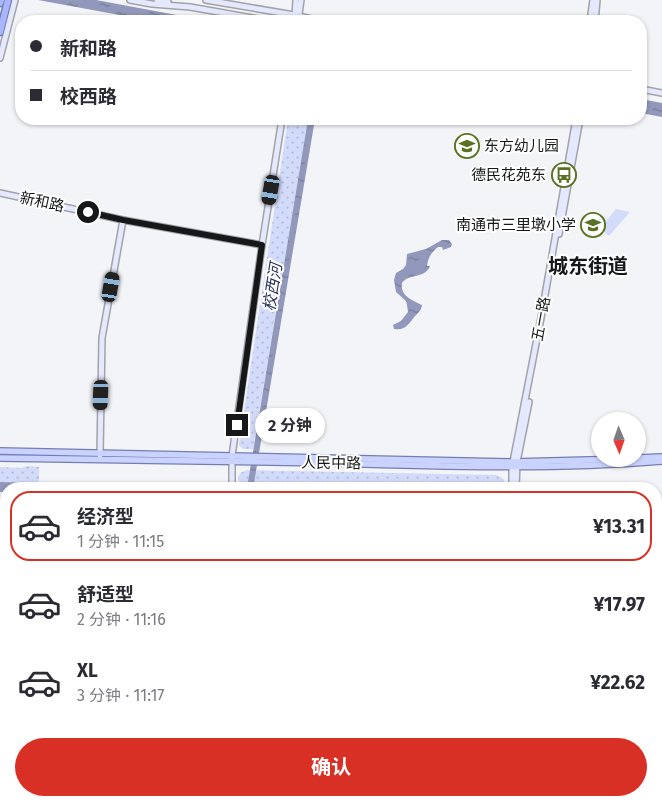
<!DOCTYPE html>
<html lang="zh">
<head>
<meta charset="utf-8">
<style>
  :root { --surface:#fff; --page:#f7f7f7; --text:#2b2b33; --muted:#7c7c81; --line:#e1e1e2; --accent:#d93025 }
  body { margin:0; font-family:"Fira Sans","Noto Sans SC",sans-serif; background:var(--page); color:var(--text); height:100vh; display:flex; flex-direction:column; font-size:19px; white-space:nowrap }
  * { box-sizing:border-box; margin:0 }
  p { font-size:16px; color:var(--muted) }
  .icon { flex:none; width:28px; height:28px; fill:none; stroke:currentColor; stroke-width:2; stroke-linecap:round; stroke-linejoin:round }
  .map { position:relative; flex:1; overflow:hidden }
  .details { position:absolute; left:0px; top:482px; width:662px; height:324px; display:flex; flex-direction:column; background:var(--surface); border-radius:20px 20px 0 0; box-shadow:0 1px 4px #0004 }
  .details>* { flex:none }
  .guide { position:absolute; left:15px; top:15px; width:632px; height:110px; border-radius:20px; box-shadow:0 1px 4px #0004; display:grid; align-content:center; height:110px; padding:0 15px; background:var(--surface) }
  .needle { width:32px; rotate:178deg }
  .buttons { position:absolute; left:591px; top:412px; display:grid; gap:10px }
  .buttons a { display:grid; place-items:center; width:55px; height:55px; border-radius:50%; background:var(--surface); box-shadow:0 1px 4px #0004; font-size:25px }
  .end { position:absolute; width:22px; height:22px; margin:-11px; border:6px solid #161718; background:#fff; box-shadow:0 0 0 2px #fff }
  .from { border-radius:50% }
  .bubble { position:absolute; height:35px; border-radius:18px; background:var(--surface); box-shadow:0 1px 4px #0004; font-size:16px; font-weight:700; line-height:35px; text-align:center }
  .car { position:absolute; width:15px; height:30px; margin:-15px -8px; border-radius:6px; box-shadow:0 0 4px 1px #0007; background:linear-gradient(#222 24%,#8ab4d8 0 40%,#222 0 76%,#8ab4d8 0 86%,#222 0) }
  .guide b { display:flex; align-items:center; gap:18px; height:48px; font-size:19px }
  .guide b+b { border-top:1px solid var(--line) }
  .guide i { width:12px; height:12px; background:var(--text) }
  ul { padding:9px 0 0; list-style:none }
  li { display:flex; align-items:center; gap:15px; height:70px; margin:0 10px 8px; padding:0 5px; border:2px solid transparent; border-radius:20px }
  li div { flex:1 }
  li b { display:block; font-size:19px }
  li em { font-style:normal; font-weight:700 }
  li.active { border-color:var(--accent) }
  li>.icon { width:45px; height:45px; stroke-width:1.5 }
  .button { display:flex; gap:10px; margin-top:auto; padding:10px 15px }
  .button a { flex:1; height:58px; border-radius:30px; background:var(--accent); color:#fff; font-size:20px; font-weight:700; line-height:58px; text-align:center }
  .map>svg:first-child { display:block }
  .grass { fill:url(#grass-dots) }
  .pitch { fill:#d3dbfb }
  .water { fill:url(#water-ripples) }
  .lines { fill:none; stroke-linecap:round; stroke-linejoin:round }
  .secondary-casing { stroke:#a2a3a7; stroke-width:8 }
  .primary-casing { stroke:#747eae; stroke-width:8 }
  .highway-casing { stroke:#747eae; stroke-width:9 }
  .secondary { stroke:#e5e9ff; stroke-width:5 }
  .primary { stroke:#cad3fe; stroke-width:5.5 }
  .highway { stroke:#a7b6fe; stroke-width:6 }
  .route { stroke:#161718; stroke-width:6 }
  .labels { text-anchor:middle; stroke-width:4; stroke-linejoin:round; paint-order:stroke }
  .poi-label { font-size:15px; fill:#161718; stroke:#fff; text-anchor:end }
  .street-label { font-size:15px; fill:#161718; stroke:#fff }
  .water-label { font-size:16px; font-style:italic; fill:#2b3260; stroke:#fff }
  .district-label { font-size:20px; font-weight:bold; fill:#161718; stroke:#fff }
</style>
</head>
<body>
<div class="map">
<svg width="662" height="806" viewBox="0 0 662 806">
  <defs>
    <pattern id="grass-dots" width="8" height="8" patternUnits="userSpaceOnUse" patternTransform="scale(1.25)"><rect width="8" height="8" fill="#d3dbfb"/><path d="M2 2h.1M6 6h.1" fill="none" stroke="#b4bbd6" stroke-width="1.8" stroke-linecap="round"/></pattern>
    <pattern id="water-ripples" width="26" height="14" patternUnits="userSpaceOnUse" patternTransform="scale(1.25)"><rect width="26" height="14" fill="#9198bb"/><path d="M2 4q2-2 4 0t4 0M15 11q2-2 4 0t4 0" fill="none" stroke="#757b97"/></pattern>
  </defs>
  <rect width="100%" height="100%" fill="#f3f4f8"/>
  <g class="grass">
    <path d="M288,119H308L253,449C247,449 241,451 239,444Z"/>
    <polygon points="28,466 39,467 39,483 0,482 0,467 21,468"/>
    <path d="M247,470L495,475C504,477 505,480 506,489L239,485L238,478L240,473Z"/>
  </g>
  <polygon class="pitch" points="616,209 630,212 609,236 600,228"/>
  <g class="water">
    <polygon points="38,0 96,0 209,21 152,21"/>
    <polygon points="641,99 662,103 662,117 641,113"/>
    <polygon points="308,119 315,119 254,483 256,485 448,489 239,489 239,485 245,485 248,482"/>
    <path d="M442,240H449L452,244L451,247L443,250L442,247H438C432,252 428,257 427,266H430C425,279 409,273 402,283C400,296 412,300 422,305C421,311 419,312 415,316C409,324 405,331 394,329L393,325L401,321L408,312L407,305L406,301L396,292L394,280L396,273L403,269L406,265L407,254L426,249Z"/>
    <polygon points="0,482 138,486 138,489 6,489 6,492 0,492"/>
    <polygon points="0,795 6,795 6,800 189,800 524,804 569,806 175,806 0,805"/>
  </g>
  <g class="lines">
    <defs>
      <g id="secondary">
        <polyline points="130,0 152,4 190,7 270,21"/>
        <polyline points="157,0 168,2"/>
        <polyline points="206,0 294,15 320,21"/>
        <polyline points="295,17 296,0"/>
        <polyline points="298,21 301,0"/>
        <polyline points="590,21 593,0"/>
        <polyline points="595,21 597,0"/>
        <polyline points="0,58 15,0"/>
        <polyline points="641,89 662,93"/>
        <polyline points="0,193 123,220 262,245"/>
        <polyline points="559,234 580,119"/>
        <polyline points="100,455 102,338 123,220"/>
        <polyline points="232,489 232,456 262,245 282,119"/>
        <polyline points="512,489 512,467 541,318 576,119"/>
        <polyline points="516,489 517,462 529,402"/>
        <polyline points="0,669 6,669"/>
        <polyline points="515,800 516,806"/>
        <polyline points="519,800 519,806"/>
        <polyline points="242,806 242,800"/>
      </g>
      <g id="primary">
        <polyline points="0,451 513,462 627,459"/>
        <path d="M0,458C111,460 222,461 333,463C443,466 553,470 662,461"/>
        <polyline points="638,458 662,457"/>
      </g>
      <g id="highway">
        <polyline points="0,3 1,0"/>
        <polyline points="0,32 8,0"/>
      </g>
    </defs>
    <use href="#secondary" class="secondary-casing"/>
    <use href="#primary" class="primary-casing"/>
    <use href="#highway" class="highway-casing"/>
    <use href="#secondary" class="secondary"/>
    <use href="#primary" class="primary"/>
    <use href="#highway" class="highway"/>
  </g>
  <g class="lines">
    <polyline class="route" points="88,212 123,220 262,245 237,425"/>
  </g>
  <defs>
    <symbol id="school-ring" viewBox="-11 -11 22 22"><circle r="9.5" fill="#fff" stroke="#597123" stroke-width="1.5"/><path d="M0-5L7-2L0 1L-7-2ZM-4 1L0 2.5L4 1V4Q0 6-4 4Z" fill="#597123"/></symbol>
    <symbol id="bus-ring" viewBox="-11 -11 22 22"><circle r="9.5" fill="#fff" stroke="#597123" stroke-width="1.5"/><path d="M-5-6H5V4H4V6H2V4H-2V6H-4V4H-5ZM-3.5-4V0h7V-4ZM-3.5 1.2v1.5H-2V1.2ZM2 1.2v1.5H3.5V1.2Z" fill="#597123"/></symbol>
  </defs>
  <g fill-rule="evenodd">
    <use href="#school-ring" x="453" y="132" width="28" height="28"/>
    <use href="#bus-ring" x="550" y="161" width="28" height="28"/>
    <use href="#school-ring" x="579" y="211" width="28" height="28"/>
  </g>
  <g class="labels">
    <g class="poi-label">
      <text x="484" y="151" text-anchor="start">东方幼儿园</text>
      <text x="546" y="180">德民花苑东</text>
      <text x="576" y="230">南通市三里墩小学</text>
    </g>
    <g class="street-label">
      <text transform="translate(42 202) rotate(12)" y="5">新和路</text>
      <text transform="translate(541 319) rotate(-80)" y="5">五一路</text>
      <text transform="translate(331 463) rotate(1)" y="5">人民中路</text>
    </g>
    <g class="water-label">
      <text transform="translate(272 287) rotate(-81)" y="6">校西河</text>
    </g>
    <g class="district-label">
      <text x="588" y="273">城东街道</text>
    </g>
  </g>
</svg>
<div class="buttons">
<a><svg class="needle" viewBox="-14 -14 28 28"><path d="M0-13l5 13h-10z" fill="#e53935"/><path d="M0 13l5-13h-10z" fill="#7c7c81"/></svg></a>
</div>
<i class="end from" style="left:88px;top:212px"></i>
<i class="end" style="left:237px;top:425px"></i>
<div class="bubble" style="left:255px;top:408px;width:70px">2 分钟</div>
<i class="car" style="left:271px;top:190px;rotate:190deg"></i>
<i class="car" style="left:111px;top:287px;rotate:10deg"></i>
<i class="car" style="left:101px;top:395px;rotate:182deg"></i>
<div class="guide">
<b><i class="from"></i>新和路</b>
<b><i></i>校西路</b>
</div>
<section class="details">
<ul>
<li class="active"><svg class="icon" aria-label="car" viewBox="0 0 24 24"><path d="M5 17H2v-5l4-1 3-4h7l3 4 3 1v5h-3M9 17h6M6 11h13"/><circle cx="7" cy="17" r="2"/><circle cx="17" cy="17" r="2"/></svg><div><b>经济型</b><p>1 分钟 · 11:15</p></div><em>¥13.31</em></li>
<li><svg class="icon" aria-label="car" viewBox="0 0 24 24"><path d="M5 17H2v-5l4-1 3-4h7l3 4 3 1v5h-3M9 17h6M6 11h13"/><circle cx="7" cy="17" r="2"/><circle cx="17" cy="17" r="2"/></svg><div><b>舒适型</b><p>2 分钟 · 11:16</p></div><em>¥17.97</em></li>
<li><svg class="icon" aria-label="car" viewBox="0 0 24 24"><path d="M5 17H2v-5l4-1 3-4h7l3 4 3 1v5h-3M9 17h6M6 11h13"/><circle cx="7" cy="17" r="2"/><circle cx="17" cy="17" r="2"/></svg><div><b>XL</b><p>3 分钟 · 11:17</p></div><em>¥22.62</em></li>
</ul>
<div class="button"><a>确认</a></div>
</section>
</div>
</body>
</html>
